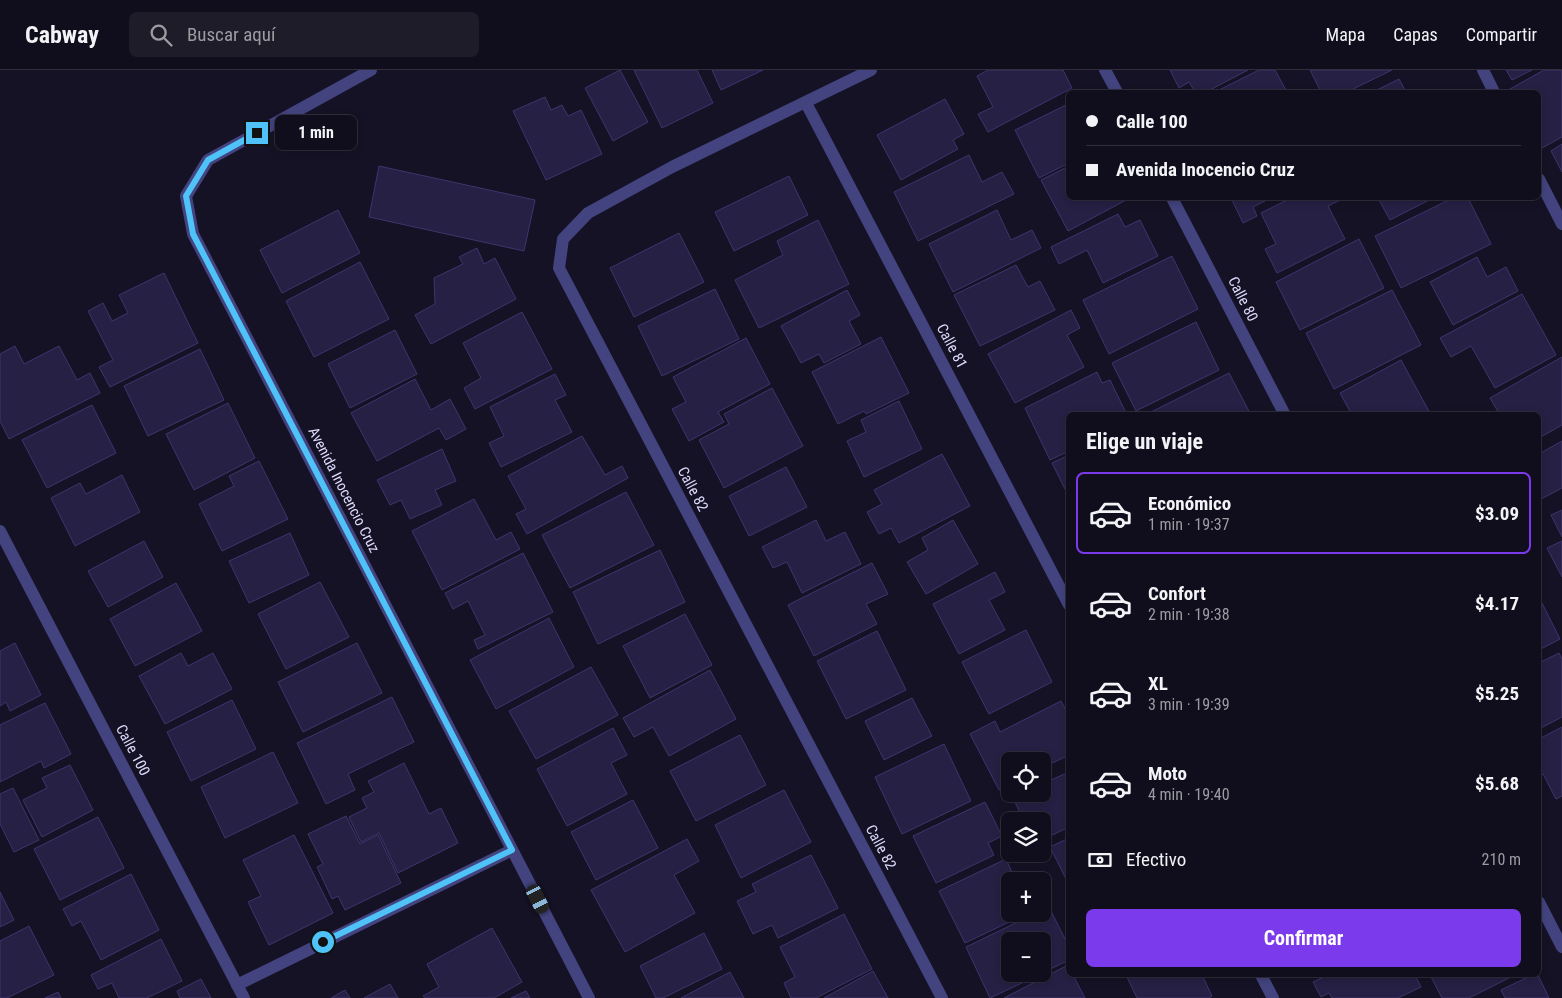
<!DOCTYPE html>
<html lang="es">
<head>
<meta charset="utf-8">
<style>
  :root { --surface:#100e1c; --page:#1e1c29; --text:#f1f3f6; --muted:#9c9ca3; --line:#302e3b; --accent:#7c3aed }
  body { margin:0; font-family:"Roboto Condensed",sans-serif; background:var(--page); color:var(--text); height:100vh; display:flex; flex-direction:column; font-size:19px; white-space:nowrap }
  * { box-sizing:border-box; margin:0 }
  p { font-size:16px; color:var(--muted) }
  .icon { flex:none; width:28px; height:28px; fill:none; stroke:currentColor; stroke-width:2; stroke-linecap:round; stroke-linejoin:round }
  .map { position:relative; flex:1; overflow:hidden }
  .panel { position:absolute; left:1066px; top:342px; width:475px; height:565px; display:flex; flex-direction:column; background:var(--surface); border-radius:8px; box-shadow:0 2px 8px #0003,0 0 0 1px var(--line) }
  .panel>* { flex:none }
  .banner { position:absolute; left:1066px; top:20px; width:475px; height:110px; border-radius:8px; box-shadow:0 2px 8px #0003,0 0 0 1px var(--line); display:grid; align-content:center; height:110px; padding:0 20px; background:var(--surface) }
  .tools { position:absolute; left:1001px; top:682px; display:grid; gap:10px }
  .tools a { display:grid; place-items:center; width:50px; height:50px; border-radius:8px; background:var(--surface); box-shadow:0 2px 8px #0003,0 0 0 1px var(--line); font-size:25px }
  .end { position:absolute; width:22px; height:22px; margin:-11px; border:6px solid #4fc3f7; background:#111; box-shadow:0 0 0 2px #111 }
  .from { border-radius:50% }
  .bubble { position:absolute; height:35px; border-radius:8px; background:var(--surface); box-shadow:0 2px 8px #0003,0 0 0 1px var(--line); font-size:16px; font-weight:700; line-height:35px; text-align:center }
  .car { position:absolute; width:15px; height:30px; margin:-15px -8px; border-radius:6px; box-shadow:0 0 4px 1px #0007; background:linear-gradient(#222 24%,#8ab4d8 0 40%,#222 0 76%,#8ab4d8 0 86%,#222 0) }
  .banner b { display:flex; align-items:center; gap:18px; height:48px; font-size:19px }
  .banner b+b { border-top:1px solid var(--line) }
  .banner i { width:12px; height:12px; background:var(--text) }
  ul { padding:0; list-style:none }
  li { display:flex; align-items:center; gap:15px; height:82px; margin:0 10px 8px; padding:0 10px; border:2px solid transparent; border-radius:8px }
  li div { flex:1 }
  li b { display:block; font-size:19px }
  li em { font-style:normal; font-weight:700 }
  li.on { border-color:var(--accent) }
  li>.icon { width:45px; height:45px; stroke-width:1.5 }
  h2 { padding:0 20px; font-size:22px; line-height:60px }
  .pay { display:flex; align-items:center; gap:12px; height:55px; padding:0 20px; font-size:19px }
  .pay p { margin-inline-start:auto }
  .primary-button { display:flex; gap:10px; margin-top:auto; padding:10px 20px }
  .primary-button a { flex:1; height:58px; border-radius:8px; background:var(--accent); color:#fff; font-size:20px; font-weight:700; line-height:58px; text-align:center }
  header { display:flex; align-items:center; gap:30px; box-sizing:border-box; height:70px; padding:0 25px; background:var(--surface); border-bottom:1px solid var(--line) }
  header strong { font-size:24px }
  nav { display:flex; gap:28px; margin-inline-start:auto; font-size:18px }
  .search { width:350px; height:45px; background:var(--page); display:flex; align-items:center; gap:12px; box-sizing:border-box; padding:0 18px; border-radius:8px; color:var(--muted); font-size:19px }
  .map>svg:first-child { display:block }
  .building { fill:#262044; stroke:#3e356d }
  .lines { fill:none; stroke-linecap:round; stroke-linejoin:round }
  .minor { stroke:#43437f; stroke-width:12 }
  .tertiary { stroke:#43437f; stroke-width:12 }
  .route { stroke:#4fc3f7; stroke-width:6 }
  .labels { text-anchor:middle; stroke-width:4.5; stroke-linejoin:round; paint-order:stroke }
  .street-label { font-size:15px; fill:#dddbfb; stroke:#151225 }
</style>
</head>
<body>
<header>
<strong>Cabway</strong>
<div class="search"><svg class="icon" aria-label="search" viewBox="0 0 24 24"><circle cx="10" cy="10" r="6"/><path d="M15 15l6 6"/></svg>Buscar aquí</div>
<nav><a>Mapa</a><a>Capas</a><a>Compartir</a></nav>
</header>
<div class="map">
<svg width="1562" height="928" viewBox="0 0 1562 928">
  <rect width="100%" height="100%" fill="#151225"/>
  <g class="building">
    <polygon points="620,0 648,52 613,71 585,18"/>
    <polygon points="634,0 697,0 713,33 662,58"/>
    <polygon points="712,0 763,0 721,20"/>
    <polygon points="988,0 1063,0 1072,18 988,62 978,44 993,37 977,6"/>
    <polygon points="1170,0 1248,0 1206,22 1195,22 1189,12 1179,18"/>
    <polygon points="1259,0 1275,0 1287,22 1215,22"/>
    <polygon points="1310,0 1392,0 1347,22 1321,22"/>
    <polygon points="1506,0 1532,0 1512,10"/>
    <polygon points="1544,0 1562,0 1562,67 1542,78 1539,73 1539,22 1512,22 1510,19"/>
    <polygon points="1399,9 1406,22 1373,22"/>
    <polygon points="545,27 551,40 562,35 568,46 581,40 602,84 546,110 513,41"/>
    <polygon points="945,29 964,64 953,70 958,79 901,110 877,65"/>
    <polygon points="1066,35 1069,41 1069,93 1039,108 1015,60"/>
    <polygon points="1562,74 1562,102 1551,81"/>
    <polygon points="969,85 982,112 1002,102 1014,124 918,171 894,122"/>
    <polygon points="379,96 535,130 524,181 369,147"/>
    <polygon points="1069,96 1069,128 1130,128 1068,161 1041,110"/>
    <polygon points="789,106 808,145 734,181 715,142"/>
    <polygon points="1231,128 1271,128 1253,137 1257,146 1243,153"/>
    <polygon points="1291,128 1344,128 1328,136 1345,169 1277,203 1265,179 1276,174 1261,143"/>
    <polygon points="1378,128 1433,128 1390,150"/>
    <polygon points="1453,128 1468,128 1491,174 1401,218 1375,166"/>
    <polygon points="338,140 360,183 282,223 260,180"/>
    <polygon points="997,140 1011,170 1032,160 1041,178 953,222 929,174"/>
    <polygon points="1118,144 1125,157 1140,150 1158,186 1103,213 1087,180 1059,194 1051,177"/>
    <polygon points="818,150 849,214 759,258 735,210 783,185 777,171"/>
    <polygon points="679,163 704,212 634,247 610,198"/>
    <polygon points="1359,169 1384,218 1300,260 1276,212"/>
    <polygon points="477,178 484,194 495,188 516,229 431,274 415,245 435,234 434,208 463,194 459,187"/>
    <polygon points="1172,186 1198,239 1109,284 1083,230"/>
    <polygon points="1477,187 1487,207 1506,197 1518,221 1453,255 1430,212"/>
    <polygon points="360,192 389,249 314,287 286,231"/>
    <polygon points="1016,195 1028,217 1040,211 1055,240 980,276 954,225"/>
    <polygon points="164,203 198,273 110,317 99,297 113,290 88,241 103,233 112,251 128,243 119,225"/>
    <polygon points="715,219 739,269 662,306 638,256"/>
    <polygon points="847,220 860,245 849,251 861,274 824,293 819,284 801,293 781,256"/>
    <polygon points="1392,220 1421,275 1334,319 1306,263"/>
    <polygon points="1522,224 1556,285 1495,318 1471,276 1451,287 1440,268"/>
    <polygon points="1071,240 1080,258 1067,265 1084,297 1015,333 988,284"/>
    <polygon points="522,242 552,299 475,339 464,318 481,308 463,273"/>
    <polygon points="1196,252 1219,300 1136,341 1112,293"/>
    <polygon points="395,260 417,304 350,338 328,294"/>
    <polygon points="881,267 909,323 866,344 864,341 838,354 812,302"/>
    <polygon points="746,268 770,314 718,342 724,352 689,371 672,339 686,332 673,307"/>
    <polygon points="15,276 24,294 59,276 77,310 90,303 100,323 9,369 0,351 0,284"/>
    <polygon points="200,279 224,330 148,366 124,316"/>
    <polygon points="1562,287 1562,355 1539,368 1539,345 1500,345 1490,328"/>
    <polygon points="1401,290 1431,345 1352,345 1340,323"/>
    <polygon points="1097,302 1102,313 1110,310 1127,345 1069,345 1069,381 1050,390 1025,338"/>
    <polygon points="1229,303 1251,345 1145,345"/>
    <polygon points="555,304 566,325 555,330 572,362 501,397 489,373 504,366 490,337"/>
    <polygon points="415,309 431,340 450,329 466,359 446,370 439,358 377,391 351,343"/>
    <polygon points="772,318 803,376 724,418 699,370 729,354 724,344"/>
    <polygon points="899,331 922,379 864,407 847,371 866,362 861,350"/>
    <polygon points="228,333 255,388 194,420 166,364"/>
    <polygon points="92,335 116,383 47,418 22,370"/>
    <polygon points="582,366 605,405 622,396 628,408 527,464 516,444 526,439 508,406"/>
    <polygon points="1562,371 1562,418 1541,429 1539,424 1539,384"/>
    <polygon points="442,379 456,411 435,420 442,435 410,449 401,430 390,435 377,410"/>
    <polygon points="942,384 970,436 899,473 891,458 879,464 867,442 882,434 874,420"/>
    <polygon points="1069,385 1069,427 1052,393"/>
    <polygon points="259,391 288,449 222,481 199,434 234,416 229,406"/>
    <polygon points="786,397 807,437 749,466 729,426"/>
    <polygon points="122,405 140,442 75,476 51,428 80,413 86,424"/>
    <polygon points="626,422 654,475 570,518 542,465"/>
    <polygon points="474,429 496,470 511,462 520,479 442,520 412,461"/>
    <polygon points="1562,440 1562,467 1551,445"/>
    <polygon points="816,450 826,471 845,462 861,494 802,523 787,492 773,498 762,477"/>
    <polygon points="953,450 978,494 926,524 907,492 928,480 922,468"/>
    <polygon points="290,463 309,505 249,533 229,491"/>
    <polygon points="144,471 163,507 108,537 88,501"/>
    <polygon points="1562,471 1562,507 1547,478"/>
    <polygon points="660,480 685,532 598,574 573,522"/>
    <polygon points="523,483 553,542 478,579 474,570 485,565 468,531 453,539 445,523"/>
    <polygon points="872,493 888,524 866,534 877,554 814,586 788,535"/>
    <polygon points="995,502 1005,522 989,530 1005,560 959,584 933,534"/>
    <polygon points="320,512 349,567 286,599 258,544"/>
    <polygon points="176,513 202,561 135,596 110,549"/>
    <polygon points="1539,527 1560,569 1539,580"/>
    <polygon points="685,544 712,595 650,628 623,576"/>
    <polygon points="549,548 574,597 496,639 470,590"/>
    <polygon points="1026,560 1052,612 989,644 962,592"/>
    <polygon points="877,561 906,620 846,649 817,591"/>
    <polygon points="15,573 41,625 10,641 6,632 0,636 0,581"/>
    <polygon points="357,573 382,623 303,662 278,612"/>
    <polygon points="181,583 188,596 213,583 232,619 165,654 139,606"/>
    <polygon points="1559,583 1562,589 1562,647 1539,659 1539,593"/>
    <polygon points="591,597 618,645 536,689 509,641"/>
    <polygon points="710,600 736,649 669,686 653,657 634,667 623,648"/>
    <polygon points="392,627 414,672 348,704 355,720 326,734 297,673"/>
    <polygon points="912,628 932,666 884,690 865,651"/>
    <polygon points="232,630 256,679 191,711 167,662"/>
    <polygon points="1061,631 1069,646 1069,685 1042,698 1042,691 1010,691 1010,715 999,720 970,664 995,651 1000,662"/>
    <polygon points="45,633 71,684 44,698 41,691 0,712 0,655"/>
    <polygon points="1562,657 1562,726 1556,729 1543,704 1539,706 1539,669"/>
    <polygon points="613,658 627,685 611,693 627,724 567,756 537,699"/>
    <polygon points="740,665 766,715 696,751 670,701"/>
    <polygon points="944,674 971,731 902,764 875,707"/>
    <polygon points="273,682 298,733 225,768 201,717"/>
    <polygon points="404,693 429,744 441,738 458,773 398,803 379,763 361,772 349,747 367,738 362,728 374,722 368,711"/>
    <polygon points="70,695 93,740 42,767 23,730 47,718 42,708"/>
    <polygon points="1069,702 1069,757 1042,770 1042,751 1024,751 1013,728 1021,724 1042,724 1042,714"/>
    <polygon points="13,718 39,770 14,782 0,754 0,724"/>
    <polygon points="784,720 811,772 741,808 715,755"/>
    <polygon points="633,730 658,778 596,810 571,762"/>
    <polygon points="985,732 1002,766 988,773 994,785 936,813 913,766"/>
    <polygon points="346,746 360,774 378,765 401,813 345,840 338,826 332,829 317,797 323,794 308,764"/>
    <polygon points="98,747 124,798 60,830 34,779"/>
    <polygon points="294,765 333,843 269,875 248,832 261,826 243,790"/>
    <polygon points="1069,768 1069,815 1050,777"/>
    <polygon points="687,769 699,791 674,805 695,843 625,882 591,820"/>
    <polygon points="811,785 838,838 778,868 772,855 753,864 737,831 756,822 752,814"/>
    <polygon points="1006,789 1016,811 1010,811 1010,844 1026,844 965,873 939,821"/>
    <polygon points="131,804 159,860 101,890 81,851 72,856 63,839"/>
    <polygon points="0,822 14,850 0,857"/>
    <polygon points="1049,837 1069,877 1069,890 1042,903 1042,871 1010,871 1010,904 1041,904 990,928 966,877 1034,844 1042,844 1042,840"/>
    <polygon points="844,844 872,899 816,928 791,928 784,913 795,907 780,877"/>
    <polygon points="29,856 54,905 7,928 0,928 0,871"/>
    <polygon points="492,858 522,912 494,928 425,928 423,926 439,917 427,894"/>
    <polygon points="704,863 722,899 663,928 656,928 640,896"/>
    <polygon points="161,869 182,911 147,928 119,928 112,913 98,919 91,905"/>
    <polygon points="1068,895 1069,905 1073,905 1085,928 1004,928"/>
    <polygon points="873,901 888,928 824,928"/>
    <polygon points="730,902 744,928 681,928"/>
    <polygon points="1126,905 1202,905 1212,926 1209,928 1137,928"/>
    <polygon points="1328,905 1415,905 1421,917 1398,928 1332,928 1329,923 1321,927 1313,912"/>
    <polygon points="1430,905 1515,905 1469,928 1442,928"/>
    <polygon points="1532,905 1538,905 1549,928 1505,928 1501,920"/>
    <polygon points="201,909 211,928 180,928 177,921"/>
    <polygon points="390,914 398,928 364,928"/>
    <polygon points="345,920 350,928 331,928"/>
    <polygon points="526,921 530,928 511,928"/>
    <polygon points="58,922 61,928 45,928"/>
  </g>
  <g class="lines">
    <g class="minor">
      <polyline points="871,0 672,97 588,143 563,169 559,198 942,928"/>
      <polyline points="1105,0 1117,22"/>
      <polyline points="1483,0 1494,22"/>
      <polyline points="806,33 1069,535"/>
      <polyline points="1539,109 1562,154"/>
      <polyline points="1172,128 1285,345"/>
      <polyline points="0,461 244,928"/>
      <polyline points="1539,832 1562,877"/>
      <polyline points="1261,905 1273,928"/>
      <polyline points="237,915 512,780"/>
    </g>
    <polyline class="tertiary" points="371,0 208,90 186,126 193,164 589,928"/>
  </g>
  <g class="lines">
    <polyline class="route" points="257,63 208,90 186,126 193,164 512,780 323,872"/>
  </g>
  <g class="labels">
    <g class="street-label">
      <text transform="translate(1243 229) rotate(63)" y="5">Calle 80</text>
      <text transform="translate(952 276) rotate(62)" y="5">Calle 81</text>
      <text transform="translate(693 419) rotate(62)" y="5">Calle 82</text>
      <text transform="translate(344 420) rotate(63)" y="5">Avenida Inocencio Cruz</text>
      <text transform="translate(133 680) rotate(62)" y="5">Calle 100</text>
      <text transform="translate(881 777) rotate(62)" y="5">Calle 82</text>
    </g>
  </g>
</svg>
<div class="tools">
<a><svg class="icon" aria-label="locate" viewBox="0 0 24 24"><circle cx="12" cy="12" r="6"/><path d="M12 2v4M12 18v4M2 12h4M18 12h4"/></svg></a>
<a><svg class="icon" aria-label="layers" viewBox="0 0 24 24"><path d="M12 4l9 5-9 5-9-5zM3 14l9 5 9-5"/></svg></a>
<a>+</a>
<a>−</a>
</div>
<i class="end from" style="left:323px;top:872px"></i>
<i class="end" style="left:257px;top:63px"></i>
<div class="bubble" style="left:275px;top:45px;width:82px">1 min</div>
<i class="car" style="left:538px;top:829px;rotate:153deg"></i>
<div class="banner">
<b><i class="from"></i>Calle 100</b>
<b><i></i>Avenida Inocencio Cruz</b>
</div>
<section class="panel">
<h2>Elige un viaje</h2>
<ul>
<li class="on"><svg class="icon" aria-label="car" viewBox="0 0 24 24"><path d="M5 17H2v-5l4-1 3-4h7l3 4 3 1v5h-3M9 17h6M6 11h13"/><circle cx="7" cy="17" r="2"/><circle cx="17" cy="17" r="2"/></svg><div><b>Económico</b><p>1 min · 19:37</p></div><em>$3.09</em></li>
<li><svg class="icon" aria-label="car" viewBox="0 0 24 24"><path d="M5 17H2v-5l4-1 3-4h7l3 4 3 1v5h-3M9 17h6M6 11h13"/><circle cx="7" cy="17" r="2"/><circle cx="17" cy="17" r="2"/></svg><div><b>Confort</b><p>2 min · 19:38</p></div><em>$4.17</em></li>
<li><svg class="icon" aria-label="car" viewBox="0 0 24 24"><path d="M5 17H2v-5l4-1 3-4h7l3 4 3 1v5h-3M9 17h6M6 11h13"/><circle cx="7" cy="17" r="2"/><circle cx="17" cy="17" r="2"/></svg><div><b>XL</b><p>3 min · 19:39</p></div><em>$5.25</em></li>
<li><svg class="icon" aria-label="car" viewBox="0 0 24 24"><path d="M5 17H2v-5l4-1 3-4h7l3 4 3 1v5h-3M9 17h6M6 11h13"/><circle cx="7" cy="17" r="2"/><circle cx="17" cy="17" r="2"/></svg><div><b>Moto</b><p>4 min · 19:40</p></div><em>$5.68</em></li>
</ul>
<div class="pay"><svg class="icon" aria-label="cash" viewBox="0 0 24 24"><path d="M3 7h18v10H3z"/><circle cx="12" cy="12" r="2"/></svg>Efectivo<p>210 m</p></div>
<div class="primary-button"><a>Confirmar</a></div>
</section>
</div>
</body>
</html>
